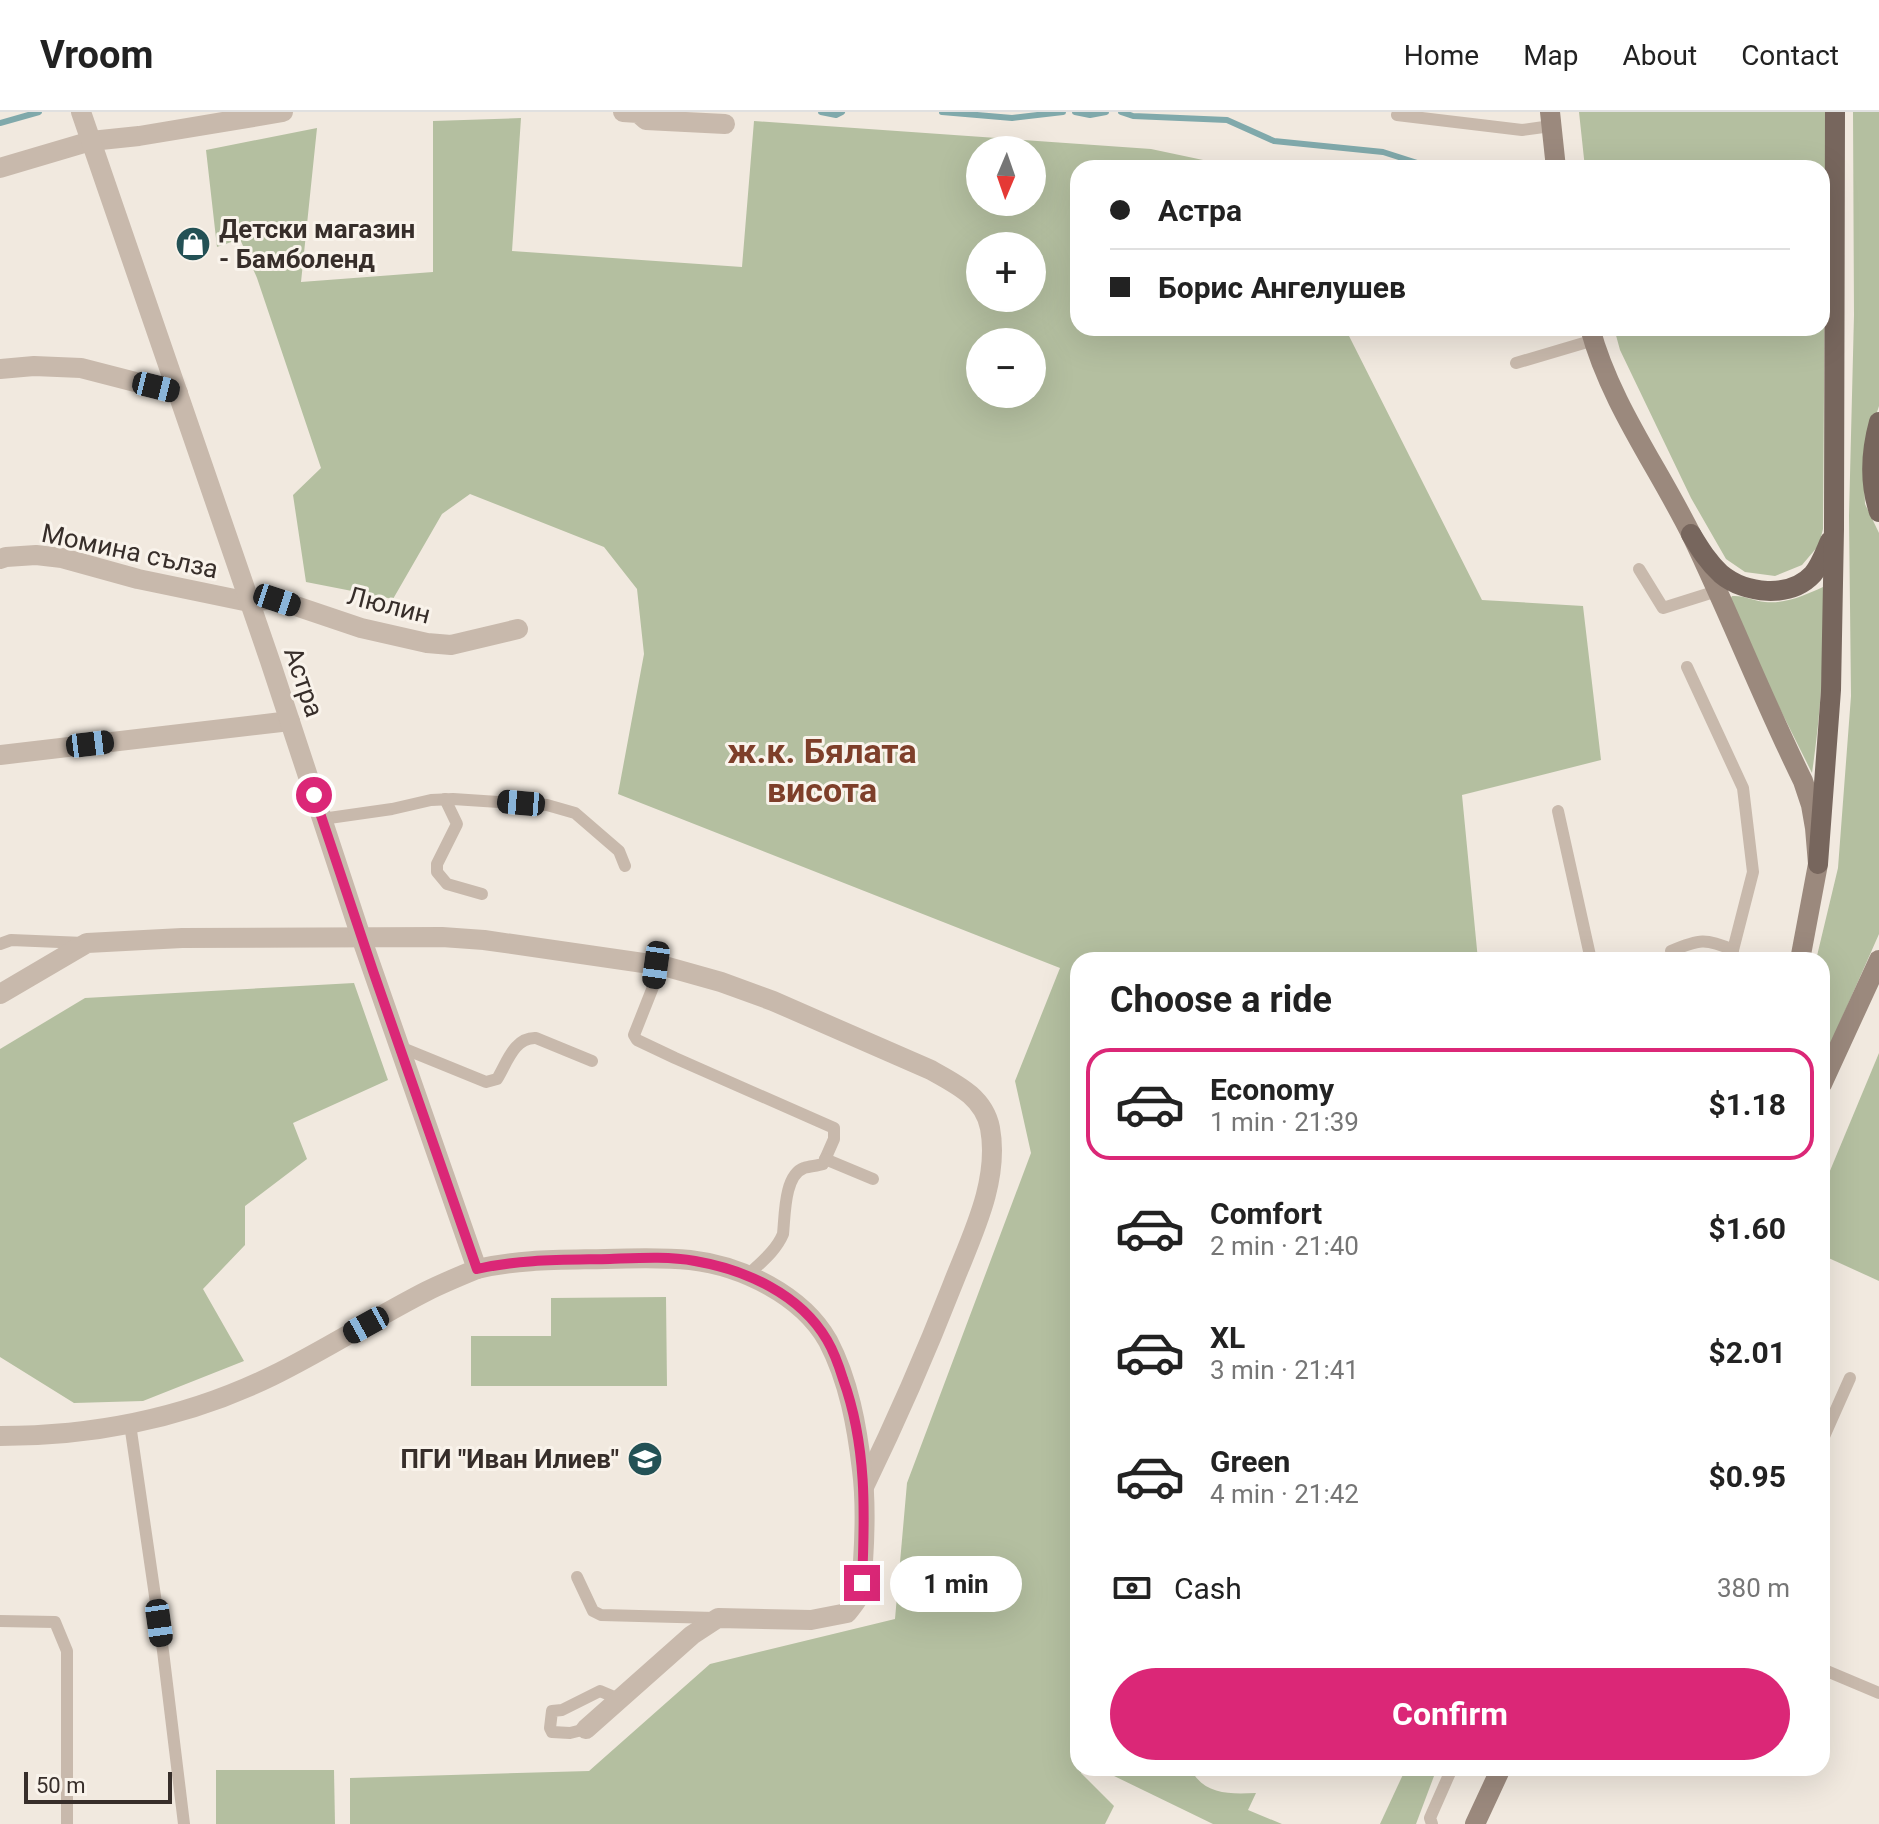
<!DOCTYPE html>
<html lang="en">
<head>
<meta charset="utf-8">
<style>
  :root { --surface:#fff; --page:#f2f2f2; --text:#222; --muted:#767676; --line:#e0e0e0; --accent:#db2777 }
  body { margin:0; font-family:Roboto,sans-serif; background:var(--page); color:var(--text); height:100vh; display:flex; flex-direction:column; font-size:30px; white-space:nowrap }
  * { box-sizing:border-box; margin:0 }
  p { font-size:26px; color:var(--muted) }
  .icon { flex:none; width:44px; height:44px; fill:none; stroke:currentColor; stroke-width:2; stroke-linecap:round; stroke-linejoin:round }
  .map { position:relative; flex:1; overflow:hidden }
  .sheet { position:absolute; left:1070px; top:840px; width:760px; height:824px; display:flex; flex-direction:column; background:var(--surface); border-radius:24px; box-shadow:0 8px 32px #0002 }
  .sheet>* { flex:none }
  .top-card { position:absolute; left:1070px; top:48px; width:760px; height:176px; border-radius:24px; box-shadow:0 8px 32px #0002; display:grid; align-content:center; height:176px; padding:0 40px; background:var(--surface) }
  .needle { width:52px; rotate:182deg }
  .buttons { position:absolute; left:966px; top:24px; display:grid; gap:16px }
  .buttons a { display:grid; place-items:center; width:80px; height:80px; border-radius:50%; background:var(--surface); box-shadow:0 8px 32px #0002; font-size:40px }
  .scale { position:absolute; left:24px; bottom:20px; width:148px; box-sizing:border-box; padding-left:8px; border:4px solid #372e2a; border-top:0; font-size:22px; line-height:28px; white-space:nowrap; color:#372e2a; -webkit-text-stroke:6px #f9f3eb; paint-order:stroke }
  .end { position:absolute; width:36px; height:36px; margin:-18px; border:10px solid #db2777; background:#fff; box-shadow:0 0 0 4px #fff }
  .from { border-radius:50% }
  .bubble { position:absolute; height:56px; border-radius:28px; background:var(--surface); box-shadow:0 8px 32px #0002; font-size:26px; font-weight:700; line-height:56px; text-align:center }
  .car { position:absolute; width:24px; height:48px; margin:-24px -12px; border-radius:10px; box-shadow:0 0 6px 2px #0007; background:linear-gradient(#222 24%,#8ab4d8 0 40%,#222 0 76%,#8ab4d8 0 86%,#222 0) }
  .top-card b { display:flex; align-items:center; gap:28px; height:76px; font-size:30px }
  .top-card b+b { border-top:2px solid var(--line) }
  .top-card i { width:20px; height:20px; background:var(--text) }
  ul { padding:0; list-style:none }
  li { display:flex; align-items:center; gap:24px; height:112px; margin:0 16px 12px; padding:0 24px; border:4px solid transparent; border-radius:24px }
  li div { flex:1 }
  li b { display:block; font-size:30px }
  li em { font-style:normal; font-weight:700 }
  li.on { border-color:var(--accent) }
  li>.icon { width:72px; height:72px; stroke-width:1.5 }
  h2 { padding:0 40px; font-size:36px; line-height:96px }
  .pay { display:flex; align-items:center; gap:20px; height:88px; padding:0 40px; font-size:30px }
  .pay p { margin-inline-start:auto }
  .action { display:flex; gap:16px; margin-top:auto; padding:16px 40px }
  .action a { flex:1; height:92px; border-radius:48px; background:var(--accent); color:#fff; font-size:32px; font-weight:700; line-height:92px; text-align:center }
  header { display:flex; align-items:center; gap:48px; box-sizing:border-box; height:112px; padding:0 40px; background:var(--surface); border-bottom:2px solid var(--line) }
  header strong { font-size:38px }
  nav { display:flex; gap:44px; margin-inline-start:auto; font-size:28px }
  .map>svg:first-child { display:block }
  .green { fill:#b4bfa0; fill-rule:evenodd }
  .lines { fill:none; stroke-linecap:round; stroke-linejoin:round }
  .stream { stroke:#80a9ab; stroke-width:6 }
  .service { stroke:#c8b9ac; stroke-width:12 }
  .minor { stroke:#c8b9ac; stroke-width:20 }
  .tertiary { stroke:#c8b9ac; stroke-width:20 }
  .secondary { stroke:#9b897d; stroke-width:20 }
  .primary { stroke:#77665d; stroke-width:20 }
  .route { stroke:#db2777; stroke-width:10 }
  .labels { text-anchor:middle; stroke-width:6; stroke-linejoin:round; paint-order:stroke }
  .poi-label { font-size:26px; font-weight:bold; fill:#372e2a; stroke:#f9f3eb; text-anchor:start }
  .street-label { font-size:26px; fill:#372e2a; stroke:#f9f3eb }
  .district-label { font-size:34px; font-weight:bold; fill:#7e3f2a; stroke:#f9f3eb }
</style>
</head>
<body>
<header>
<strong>Vroom</strong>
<nav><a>Home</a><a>Map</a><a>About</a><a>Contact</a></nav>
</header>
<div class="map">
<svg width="1879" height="1712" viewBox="0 0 1879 1712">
  <rect width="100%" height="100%" fill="#f1e9df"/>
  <g class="green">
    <polygon points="1579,0 1826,0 1823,417 1819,433 1802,453 1775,464 1745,460 1726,447 1691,386 1620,238 1614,216 1822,216 1822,56 1585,56"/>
    <polygon points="1853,0 1879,0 1879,294 1863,343 1865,392 1879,421 1879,822 1822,951 1822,848 1816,848 1838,756 1851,584 1849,404 1854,203"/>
    <path d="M521,6L512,139L742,155L754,9L1151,37L1241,56H1078V216H1345L1482,488L1583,494L1601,648L1462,683L1478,848H1078V1656H1082L1081,1661L1114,1694L1105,1712H350V1666L589,1659L710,1552L895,1507L907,1371L1031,1041L1015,969L1060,856L618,682L644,542L637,477L604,435L470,382L442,402L393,487L306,470L293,383L321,356L257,166L240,127L217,135L206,38L317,16L301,170L433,160V9ZM980,38H1032V90H980ZM980,134H1032V186H980ZM980,230H1032V282H980Z"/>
    <path d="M1823,475C1825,536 1821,600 1812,661L1731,499L1729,489L1732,484C1744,483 1754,489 1765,490C1786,492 1805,483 1823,475Z"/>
    <polygon points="354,871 388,968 293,1011 307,1047 245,1094 245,1133 203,1177 244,1249 143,1289 74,1291 0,1245 0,937 85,886"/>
    <polygon points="1879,941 1879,1169 1822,1143 1822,1078"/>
    <polygon points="666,1185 667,1274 471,1274 471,1224 551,1224 551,1186"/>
    <path d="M1106,1656H1190C1204,1683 1228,1682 1256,1681L1248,1698L1282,1712H1213L1112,1663Z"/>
    <polygon points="1406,1656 1437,1656 1416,1712 1380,1712"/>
    <polygon points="216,1658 334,1658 335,1712 216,1712"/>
  </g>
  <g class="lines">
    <g class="stream">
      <polyline points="821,0 836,3 842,0"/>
      <polyline points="942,0 1012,6 1063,0"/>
      <polyline points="1075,0 1090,3 1106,0"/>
      <polyline points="1121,0 1133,4 1227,8 1274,29 1383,40 1433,56"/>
      <polyline points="0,11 39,0"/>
    </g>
    <g class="service">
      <polyline points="1397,3 1522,18 1551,14"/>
      <polyline points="1516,251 1594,228"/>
      <polyline points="1639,457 1663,496 1717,479"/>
      <polyline points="1687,555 1743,676 1753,760 1733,838 1729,848"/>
      <polyline points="445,687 457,712 437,752 437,760 447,772 482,782"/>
      <polyline points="1558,699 1591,848"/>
      <polyline points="322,707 392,697 431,688 453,687 547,693 575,701 619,739 625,754"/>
      <polyline points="0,832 11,828 84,831"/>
      <path d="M1671,839C1699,827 1706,826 1733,838"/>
      <path d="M656,853L653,875L634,923L637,928L675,946L834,1016V1027L823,1052C817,1054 809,1054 804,1056C784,1063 785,1104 783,1122C776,1139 760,1151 747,1164"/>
      <path d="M400,935L486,970L497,967C507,951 514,925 536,926L592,949"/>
      <polyline points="825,1047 873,1067"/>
      <polyline points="130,1312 163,1539 184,1712"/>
      <polyline points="1822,1329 1850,1266"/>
      <polyline points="577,1465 593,1499 601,1503 715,1506"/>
      <polyline points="0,1509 55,1510 67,1539 67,1712"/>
      <polyline points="1822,1557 1879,1581"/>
      <polyline points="586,1617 570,1621 552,1620 550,1616 552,1599 562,1598 600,1579 619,1587"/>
      <polyline points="1432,1712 1430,1706 1452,1656"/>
    </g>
    <g class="minor">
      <polyline points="623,0 638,1 646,8 725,12"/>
      <polyline points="0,56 91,29 139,24 283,0"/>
      <polyline points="0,257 34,254 81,256 178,281"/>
      <polyline points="0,447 6,445 36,443 62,446 138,467 249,490 275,487 361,516 427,531 451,533 518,517"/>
      <polyline points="0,643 290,609"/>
      <path d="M0,882L87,831L182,826L442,825L484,828L664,854L721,870L773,889L931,958C956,972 984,985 990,1016C1000,1070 971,1125 952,1174C925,1243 896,1309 864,1375"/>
      <path d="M477,1157C519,1147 562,1148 605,1147C633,1146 662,1145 690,1148C742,1154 802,1183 828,1229C849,1269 857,1315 862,1358C866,1389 865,1419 863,1450C862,1461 863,1475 858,1486C855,1491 851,1496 847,1501L811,1508L718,1506L692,1523L586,1617"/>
    </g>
    <path class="tertiary" d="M0,1324C95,1324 186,1306 272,1264C325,1238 374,1206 427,1179C443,1171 460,1164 477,1157L361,825L270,549L81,0"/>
    <g class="secondary">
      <polyline points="1550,0 1556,56"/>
      <path d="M1590,216C1610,291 1658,355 1692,424C1731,505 1763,588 1803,669L1811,693L1815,716L1818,752L1800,848"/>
      <polyline points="1822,972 1879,848"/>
      <polyline points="1475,1712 1501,1656"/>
    </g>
    <g class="primary">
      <path d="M1879,310C1871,339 1869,370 1879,400"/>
      <path d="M1691,422C1700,437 1708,450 1721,462C1745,482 1790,487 1813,462C1821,452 1825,440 1830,429"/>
      <polyline points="1818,752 1831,578 1834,417 1835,0"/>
    </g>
  </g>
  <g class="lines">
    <path class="route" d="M314,683L373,859L477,1157C520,1147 566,1148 610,1147C638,1146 668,1144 695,1149C746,1158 800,1182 827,1228C834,1240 839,1254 843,1267C867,1333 865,1402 862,1471"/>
  </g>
  <defs>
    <symbol id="shop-disc" viewBox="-11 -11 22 22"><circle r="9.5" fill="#235155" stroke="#f9f3eb"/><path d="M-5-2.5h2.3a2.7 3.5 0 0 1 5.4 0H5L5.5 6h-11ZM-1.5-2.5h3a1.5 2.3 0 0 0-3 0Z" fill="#fff"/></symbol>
    <symbol id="school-disc" viewBox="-11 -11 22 22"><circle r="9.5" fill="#235155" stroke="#f9f3eb"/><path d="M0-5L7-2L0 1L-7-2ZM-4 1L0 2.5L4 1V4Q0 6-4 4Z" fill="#fff"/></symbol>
  </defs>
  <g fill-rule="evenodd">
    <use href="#shop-disc" x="173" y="112" width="40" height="40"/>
    <use href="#school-disc" x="625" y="1327" width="40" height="40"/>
  </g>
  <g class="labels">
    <g class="poi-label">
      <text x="219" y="126">Детски магазин<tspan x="219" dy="30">- Бамболенд</tspan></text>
      <text x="619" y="1356" text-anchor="end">ПГИ "Иван Илиев"</text>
    </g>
    <g class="street-label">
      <text transform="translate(130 439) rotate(12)" y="9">Момина сълза</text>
      <text transform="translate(389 493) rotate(14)" y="9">Люлин</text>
      <text transform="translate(304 570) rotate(71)" y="9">Астра</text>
    </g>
    <g class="district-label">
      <text x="822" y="651">ж.к. Бялата<tspan x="822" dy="39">висота</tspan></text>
    </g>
  </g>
</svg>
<div class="buttons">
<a><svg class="needle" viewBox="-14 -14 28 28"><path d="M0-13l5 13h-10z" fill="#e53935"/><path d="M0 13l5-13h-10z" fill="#767676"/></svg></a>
<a>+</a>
<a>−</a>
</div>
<div class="scale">50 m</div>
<i class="end from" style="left:314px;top:683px"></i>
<i class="end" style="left:862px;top:1471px"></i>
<div class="bubble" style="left:890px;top:1444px;width:132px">1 min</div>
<i class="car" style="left:156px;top:275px;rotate:104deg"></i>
<i class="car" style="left:277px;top:488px;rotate:108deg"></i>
<i class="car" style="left:90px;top:632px;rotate:83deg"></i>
<i class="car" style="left:521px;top:691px;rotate:275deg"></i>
<i class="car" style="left:656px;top:853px;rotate:188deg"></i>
<i class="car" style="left:366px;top:1213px;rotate:241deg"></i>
<i class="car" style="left:159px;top:1511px;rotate:172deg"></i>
<div class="top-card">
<b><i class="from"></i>Астра</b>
<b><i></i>Борис Ангелушев</b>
</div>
<section class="sheet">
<h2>Choose a ride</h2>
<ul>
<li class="on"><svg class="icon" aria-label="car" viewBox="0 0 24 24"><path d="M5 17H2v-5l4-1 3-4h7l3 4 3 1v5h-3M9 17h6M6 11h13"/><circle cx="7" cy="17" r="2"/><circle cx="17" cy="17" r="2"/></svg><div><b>Economy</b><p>1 min · 21:39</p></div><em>$1.18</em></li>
<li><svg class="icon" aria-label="car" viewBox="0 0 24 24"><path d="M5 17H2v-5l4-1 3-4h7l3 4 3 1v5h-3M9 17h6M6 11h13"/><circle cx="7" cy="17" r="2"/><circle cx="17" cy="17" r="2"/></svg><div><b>Comfort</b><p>2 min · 21:40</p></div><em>$1.60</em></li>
<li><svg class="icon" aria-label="car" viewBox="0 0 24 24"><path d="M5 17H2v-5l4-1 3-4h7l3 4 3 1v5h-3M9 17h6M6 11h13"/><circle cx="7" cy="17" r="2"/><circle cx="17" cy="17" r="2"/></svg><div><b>XL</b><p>3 min · 21:41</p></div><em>$2.01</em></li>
<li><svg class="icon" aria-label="car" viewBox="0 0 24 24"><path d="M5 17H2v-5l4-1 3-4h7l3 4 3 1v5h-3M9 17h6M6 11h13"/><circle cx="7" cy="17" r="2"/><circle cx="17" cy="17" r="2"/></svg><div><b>Green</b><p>4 min · 21:42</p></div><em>$0.95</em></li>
</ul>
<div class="pay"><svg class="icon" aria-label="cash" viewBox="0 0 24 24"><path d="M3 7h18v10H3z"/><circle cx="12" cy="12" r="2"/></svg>Cash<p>380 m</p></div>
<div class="action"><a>Confirm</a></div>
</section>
</div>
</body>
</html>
